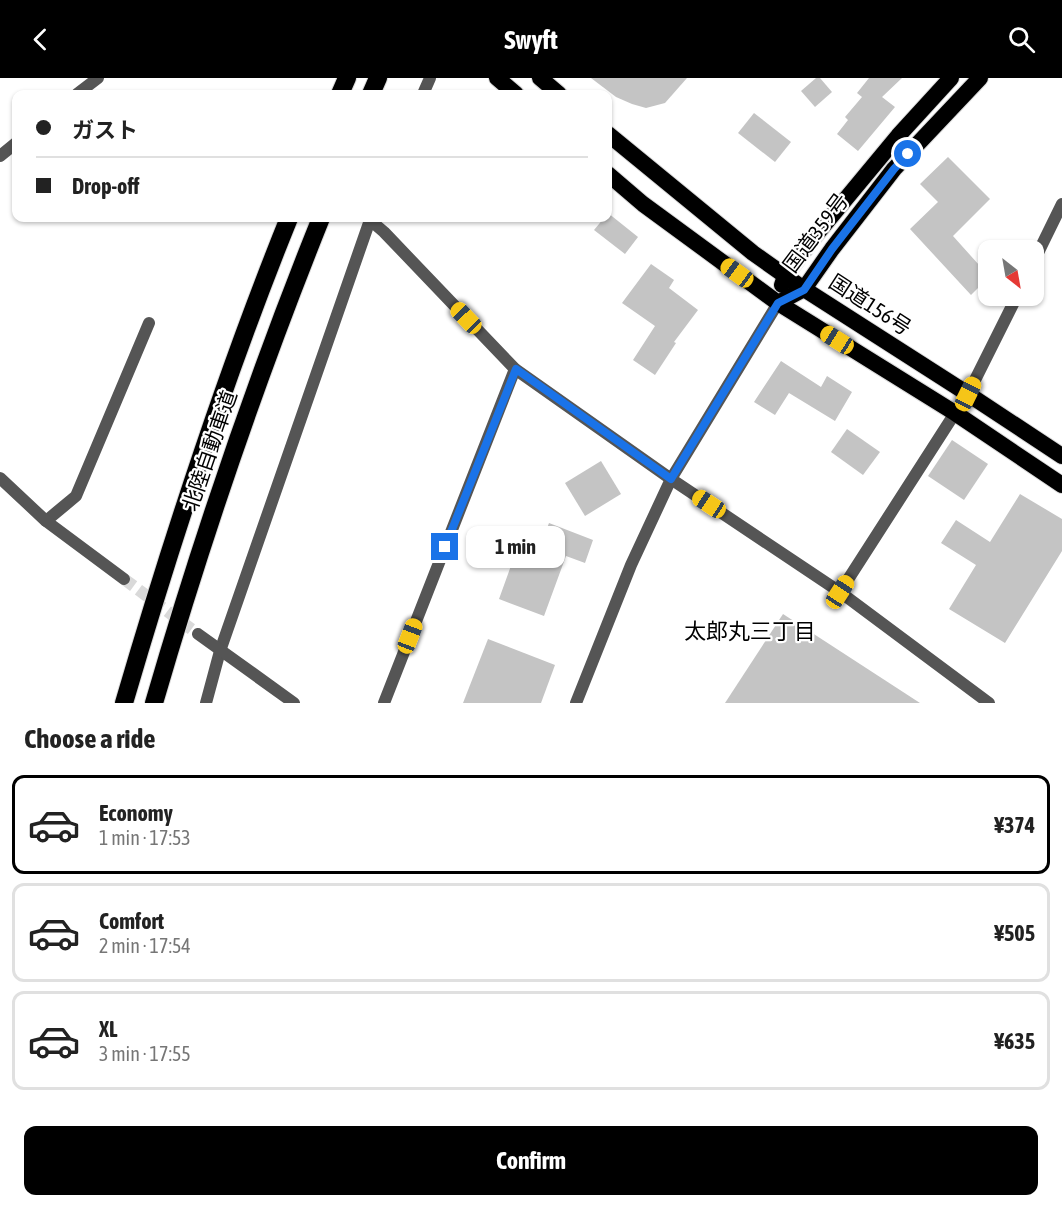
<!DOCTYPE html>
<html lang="en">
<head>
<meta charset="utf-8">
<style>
  :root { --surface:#fff; --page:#f2f2f2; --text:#222; --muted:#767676; --line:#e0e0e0; --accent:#000 }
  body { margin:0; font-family:"Asap Condensed","Noto Sans JP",sans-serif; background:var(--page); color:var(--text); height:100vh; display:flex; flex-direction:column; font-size:22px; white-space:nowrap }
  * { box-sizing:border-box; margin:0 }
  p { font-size:20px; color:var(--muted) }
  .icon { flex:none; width:33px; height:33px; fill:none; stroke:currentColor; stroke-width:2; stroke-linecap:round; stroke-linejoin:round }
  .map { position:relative; height:625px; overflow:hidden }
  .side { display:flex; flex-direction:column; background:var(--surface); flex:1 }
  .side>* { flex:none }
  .hud { position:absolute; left:12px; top:12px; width:600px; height:132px; border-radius:12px; box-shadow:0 2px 4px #0004; display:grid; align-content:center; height:132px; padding:0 24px; background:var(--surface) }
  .needle { width:39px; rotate:149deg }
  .controls { position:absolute; left:978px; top:162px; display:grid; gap:12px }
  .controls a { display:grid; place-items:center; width:66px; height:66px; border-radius:12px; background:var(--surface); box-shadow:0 2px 4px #0004; font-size:30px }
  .end { position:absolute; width:27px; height:27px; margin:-14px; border:8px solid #1a73e8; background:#fff; box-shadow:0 0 0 3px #fff }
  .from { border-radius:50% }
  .bubble { position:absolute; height:42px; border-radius:12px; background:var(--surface); box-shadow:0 2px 4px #0004; font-size:20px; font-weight:700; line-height:42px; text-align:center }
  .car { position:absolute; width:18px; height:36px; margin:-18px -9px; border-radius:8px; box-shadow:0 0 4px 2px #0007; background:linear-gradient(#f5c518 24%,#345 0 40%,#f5c518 0 76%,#345 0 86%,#f5c518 0) }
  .hud b { display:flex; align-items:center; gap:21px; height:57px; font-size:22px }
  .hud b+b { border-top:2px solid var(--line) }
  .hud i { width:15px; height:15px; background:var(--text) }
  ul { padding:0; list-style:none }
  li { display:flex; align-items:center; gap:18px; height:99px; margin:0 12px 9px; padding:0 12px; border:3px solid var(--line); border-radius:12px }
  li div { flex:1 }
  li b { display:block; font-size:22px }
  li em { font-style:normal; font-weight:700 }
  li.on { border-color:var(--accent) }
  li>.icon { width:54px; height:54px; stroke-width:1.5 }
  h2 { padding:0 24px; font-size:27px; line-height:72px }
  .button { display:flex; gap:12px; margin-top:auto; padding:12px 24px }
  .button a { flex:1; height:69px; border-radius:12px; background:var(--accent); color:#fff; font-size:24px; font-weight:700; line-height:69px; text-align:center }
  header { display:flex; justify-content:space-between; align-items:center; height:78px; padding:0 24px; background:var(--accent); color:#fff; font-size:27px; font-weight:700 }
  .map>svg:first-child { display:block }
  .building { fill:#c4c4c4 }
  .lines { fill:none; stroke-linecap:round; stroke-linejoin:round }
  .minor-tunnel { stroke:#d9d9d9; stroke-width:12; stroke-dasharray:12 6; stroke-linecap:butt }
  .trunk-casing { stroke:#dbdbdb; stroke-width:18 }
  .motorway-casing { stroke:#dbdbdb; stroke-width:20 }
  .minor { stroke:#555; stroke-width:12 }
  .tertiary { stroke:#555; stroke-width:12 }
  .trunk { stroke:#000; stroke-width:16 }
  .motorway { stroke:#000; stroke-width:18 }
  .route { stroke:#1a73e8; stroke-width:8 }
  .labels { text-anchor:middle; stroke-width:4.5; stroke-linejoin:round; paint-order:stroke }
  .street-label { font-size:21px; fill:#000; stroke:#fff }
  .neighbourhood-label { font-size:22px; fill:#000; stroke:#fff }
</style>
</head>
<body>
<header><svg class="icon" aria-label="back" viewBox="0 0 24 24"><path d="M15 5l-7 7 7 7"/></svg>Swyft<svg class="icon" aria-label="search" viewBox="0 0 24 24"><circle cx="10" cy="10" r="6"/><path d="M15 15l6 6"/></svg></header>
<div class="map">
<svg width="1062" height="625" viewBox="0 0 1062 625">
  <rect width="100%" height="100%" fill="#fff"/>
  <g class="building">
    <polygon points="591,0 687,0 665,25 646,30 632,26 616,19"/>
    <polygon points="816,0 820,0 832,14 815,29 801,13"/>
    <polygon points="869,0 902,0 882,19 895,29 858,73 837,56 848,42 845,39 862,19 857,15"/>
    <polygon points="754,35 791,64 775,84 738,55"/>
    <polygon points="948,79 990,121 953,158 988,197 988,200 971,217 910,151 938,124 920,106"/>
    <polygon points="608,135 638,159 625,176 594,152 604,140 608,140"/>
    <polygon points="651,186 674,202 669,210 698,232 674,264 676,265 655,297 633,282 655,248 622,225"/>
    <polygon points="781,283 821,309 827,298 852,314 835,343 789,315 775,337 754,324"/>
    <polygon points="847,351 880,374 863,397 831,374"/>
    <polygon points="952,362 988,386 964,422 928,398"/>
    <polygon points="601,383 621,416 585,438 565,405"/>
    <polygon points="1020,416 1062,441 1062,473 1005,565 949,531 976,487 941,465 956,442 990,464"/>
    <polygon points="549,445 593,462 585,485 566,478 544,538 499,521 516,474 535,482"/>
    <polygon points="783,536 920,625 725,625"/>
    <polygon points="488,561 555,587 541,625 463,625"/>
  </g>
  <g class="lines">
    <polyline class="minor-tunnel" points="124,501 198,556"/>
    <defs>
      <g id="trunk">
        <polyline points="497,0 516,16"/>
        <polyline points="540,0 559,16"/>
        <polyline points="608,56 753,175 804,211 968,316 1062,378"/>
        <polyline points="608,96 643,126 778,225 955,335 1062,407"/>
        <polyline points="782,207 785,198 815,158 898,58 951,0"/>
        <polyline points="778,225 804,211 832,171 894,91 980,0"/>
      </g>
      <g id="motorway">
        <polyline points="340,16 347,0"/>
        <polyline points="371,16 378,0"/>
        <path d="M124,625C172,461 225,298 289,140"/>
        <path d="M154,625C202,460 257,299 321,140"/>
      </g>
    </defs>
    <use href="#trunk" class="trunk-casing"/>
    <use href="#motorway" class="motorway-casing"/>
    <g class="minor">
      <polyline points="77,16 98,0"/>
      <polyline points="423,16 430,0"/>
      <polyline points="0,78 16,65"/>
      <polyline points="46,443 76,418 149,245"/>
      <polyline points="840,514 955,335"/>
      <polyline points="206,625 220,573 370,142 384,154 515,291 671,401 840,514 989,625"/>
      <polyline points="384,625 515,291"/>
    </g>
    <g class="tertiary">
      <polyline points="1034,183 1062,126"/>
      <polyline points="968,316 1017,218"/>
      <polyline points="0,400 46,443 124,501"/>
      <polyline points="198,556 294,625"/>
      <polyline points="576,625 631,487 671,401 778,225"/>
    </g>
    <use href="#trunk" class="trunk"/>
    <use href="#motorway" class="motorway"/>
  </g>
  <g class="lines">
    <polyline class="route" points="445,469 516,291 671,401 778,225 804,212 832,171 894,91 908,76"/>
  </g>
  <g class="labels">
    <g class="street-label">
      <text transform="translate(816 155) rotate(-53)" y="7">国道359号</text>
      <text transform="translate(870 227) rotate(33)" y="7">国道156号</text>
      <text transform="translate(210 373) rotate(-71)" y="7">北陸自動車道</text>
    </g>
    <g class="neighbourhood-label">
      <text x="750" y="561">太郎丸三丁目</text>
    </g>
  </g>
</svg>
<div class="controls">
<a><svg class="needle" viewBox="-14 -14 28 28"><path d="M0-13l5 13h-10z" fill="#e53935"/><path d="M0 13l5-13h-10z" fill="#767676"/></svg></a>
</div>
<i class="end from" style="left:908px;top:76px"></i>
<i class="end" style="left:445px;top:469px"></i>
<div class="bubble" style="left:466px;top:448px;width:99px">1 min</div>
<i class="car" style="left:737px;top:195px;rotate:306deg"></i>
<i class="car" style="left:466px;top:240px;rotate:316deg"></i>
<i class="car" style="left:837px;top:262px;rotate:302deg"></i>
<i class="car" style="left:968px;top:316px;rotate:26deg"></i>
<i class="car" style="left:709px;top:426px;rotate:303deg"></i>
<i class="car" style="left:840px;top:514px;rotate:33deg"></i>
<i class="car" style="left:410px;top:558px;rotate:21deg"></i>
<div class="hud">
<b><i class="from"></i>ガスト</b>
<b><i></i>Drop-off</b>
</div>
</div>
<section class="side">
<h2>Choose a ride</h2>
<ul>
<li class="on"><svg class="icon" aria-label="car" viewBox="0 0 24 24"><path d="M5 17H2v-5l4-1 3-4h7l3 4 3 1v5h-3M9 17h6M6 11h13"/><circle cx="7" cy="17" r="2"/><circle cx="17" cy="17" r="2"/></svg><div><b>Economy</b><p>1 min · 17:53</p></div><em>¥374</em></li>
<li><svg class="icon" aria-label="car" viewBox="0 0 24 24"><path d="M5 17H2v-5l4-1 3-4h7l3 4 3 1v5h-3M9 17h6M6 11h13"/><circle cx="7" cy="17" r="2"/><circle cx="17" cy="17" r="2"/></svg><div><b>Comfort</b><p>2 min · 17:54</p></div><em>¥505</em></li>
<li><svg class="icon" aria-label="car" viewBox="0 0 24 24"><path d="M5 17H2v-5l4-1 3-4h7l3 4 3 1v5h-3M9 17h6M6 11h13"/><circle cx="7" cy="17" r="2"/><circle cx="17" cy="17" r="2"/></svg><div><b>XL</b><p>3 min · 17:55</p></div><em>¥635</em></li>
</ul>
<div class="button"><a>Confirm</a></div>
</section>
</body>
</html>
